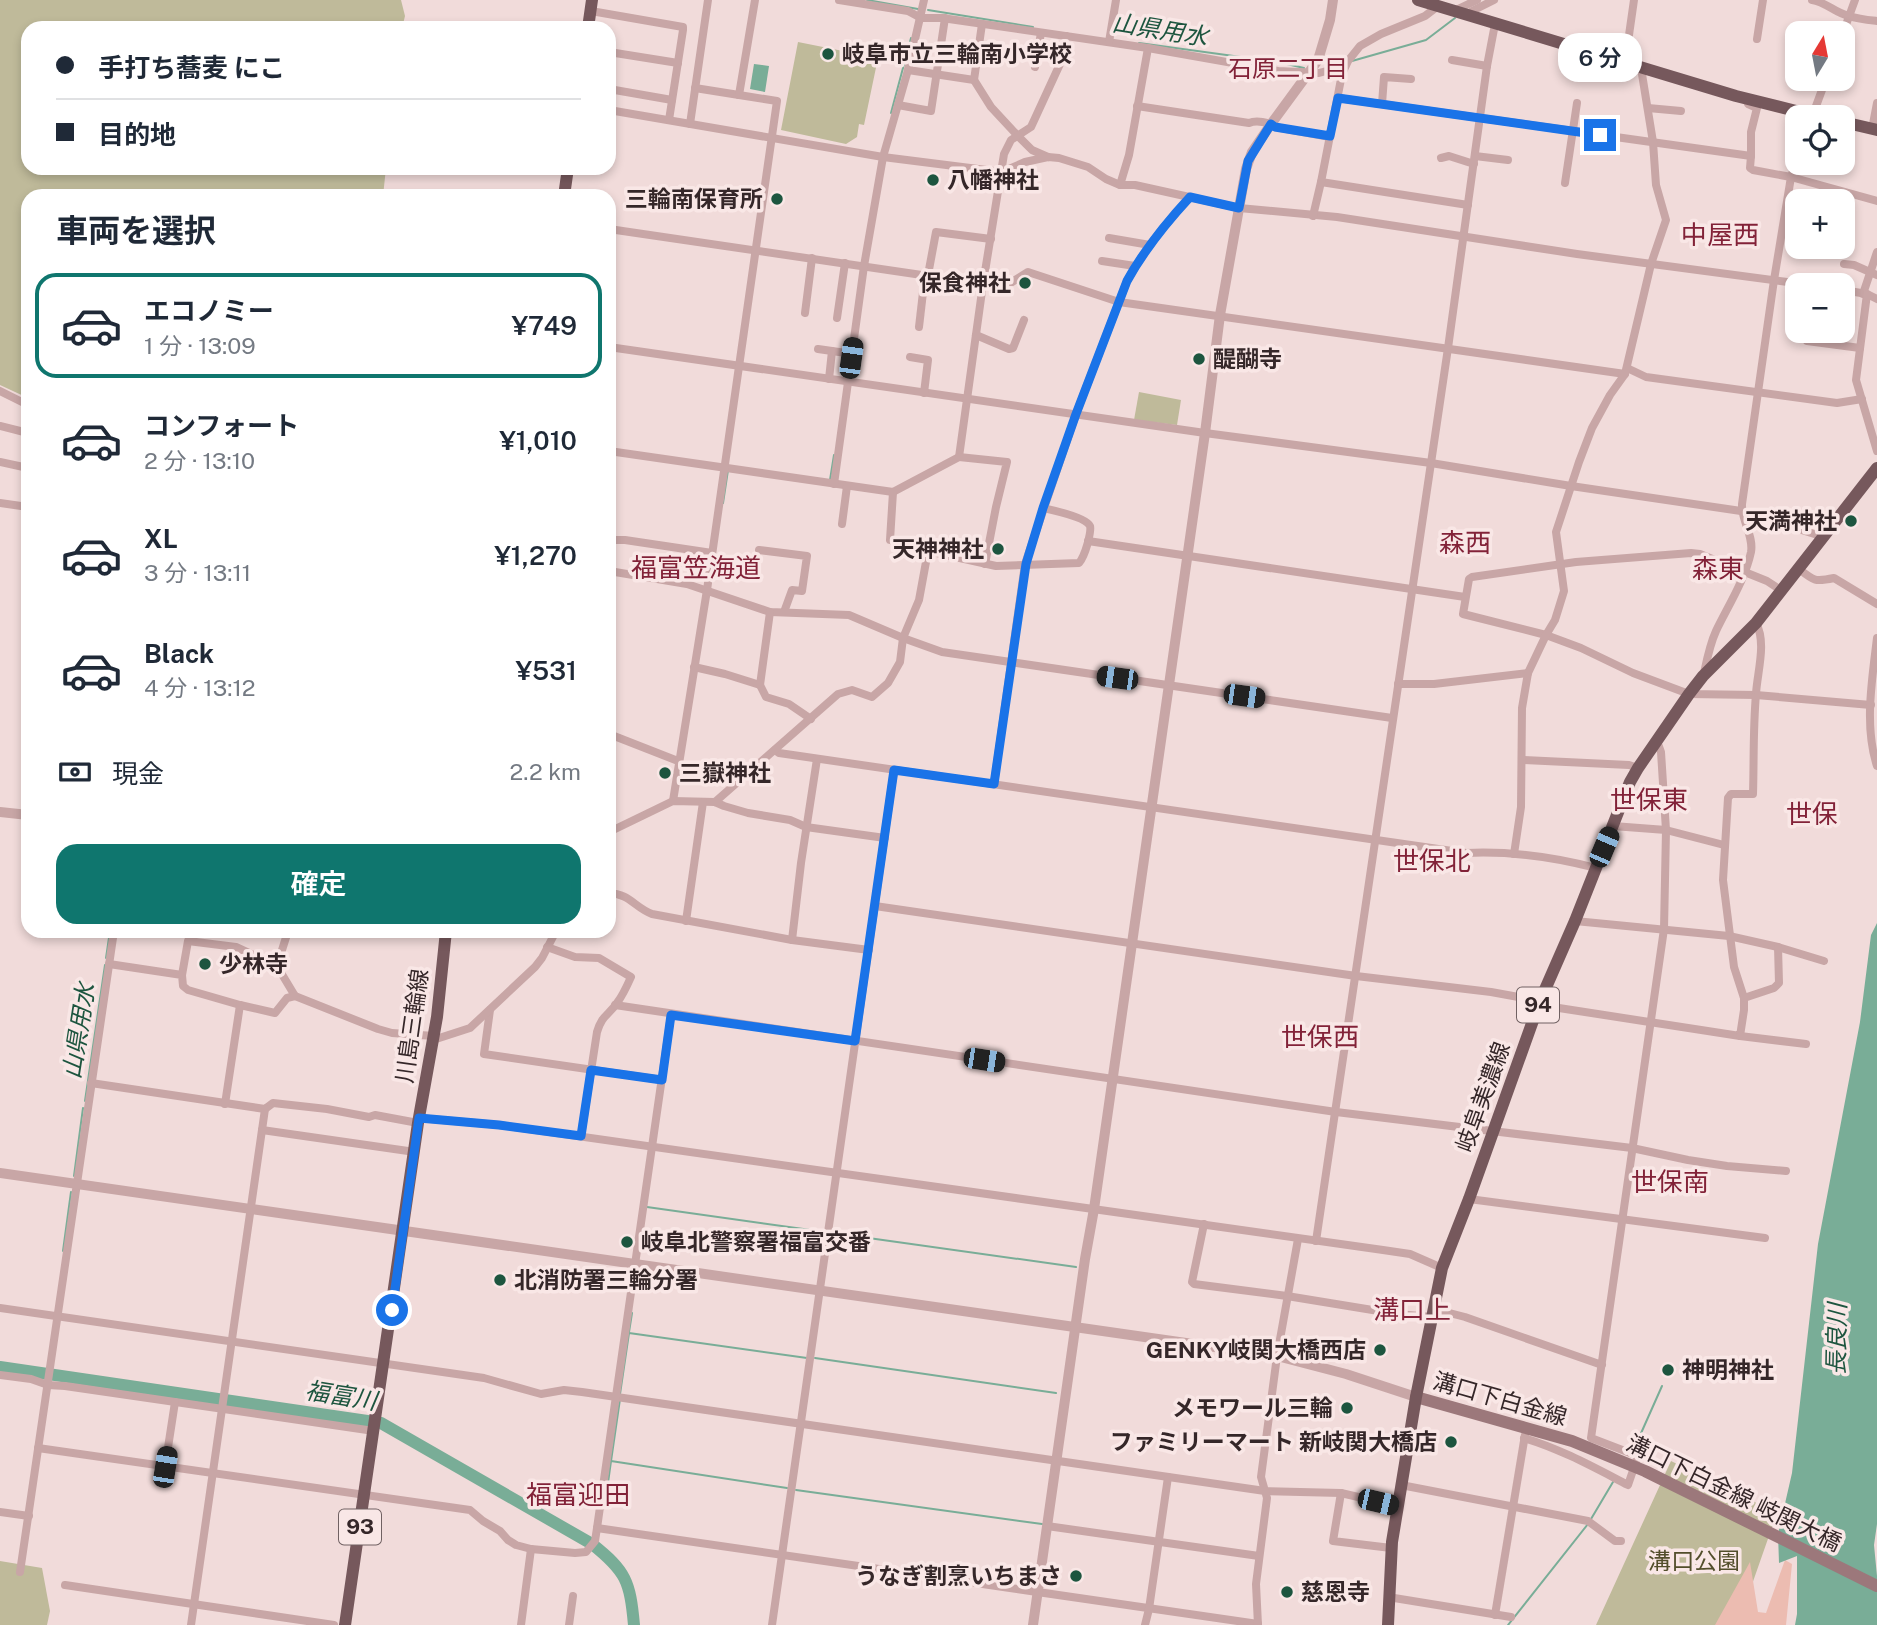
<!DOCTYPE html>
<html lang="ja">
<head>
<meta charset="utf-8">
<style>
  :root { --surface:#fff; --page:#f2f2f3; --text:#1f2937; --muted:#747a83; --line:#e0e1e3; --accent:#0f766e }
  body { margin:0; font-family:"Public Sans","Noto Sans JP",sans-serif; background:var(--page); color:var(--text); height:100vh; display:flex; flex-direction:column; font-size:26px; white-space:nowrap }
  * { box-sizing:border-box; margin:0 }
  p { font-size:23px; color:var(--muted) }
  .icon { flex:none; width:38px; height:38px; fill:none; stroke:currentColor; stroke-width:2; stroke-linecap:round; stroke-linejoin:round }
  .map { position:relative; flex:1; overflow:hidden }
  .drawer { position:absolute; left:21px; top:189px; width:595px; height:749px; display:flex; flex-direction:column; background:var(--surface); border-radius:21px; box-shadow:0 4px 10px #0003 }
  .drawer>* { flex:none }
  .top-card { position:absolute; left:21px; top:21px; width:595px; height:154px; border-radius:21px; box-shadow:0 4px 10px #0003; display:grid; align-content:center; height:154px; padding:0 35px; background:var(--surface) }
  .needle { width:46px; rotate:10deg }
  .controls { position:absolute; left:1785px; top:21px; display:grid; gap:14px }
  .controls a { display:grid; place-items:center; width:70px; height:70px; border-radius:14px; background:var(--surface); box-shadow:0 4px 10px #0003; font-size:35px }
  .end { position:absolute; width:32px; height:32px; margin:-16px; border:9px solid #1a73e8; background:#fff; box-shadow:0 0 0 4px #fff }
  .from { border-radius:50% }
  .bubble { position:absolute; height:49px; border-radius:21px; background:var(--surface); box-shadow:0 4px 10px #0003; font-size:23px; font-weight:600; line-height:49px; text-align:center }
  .car { position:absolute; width:21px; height:42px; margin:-21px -10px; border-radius:9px; box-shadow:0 0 5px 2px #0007; background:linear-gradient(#222 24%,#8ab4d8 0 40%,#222 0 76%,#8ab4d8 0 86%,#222 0) }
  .top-card b { display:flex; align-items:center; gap:24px; height:66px; font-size:26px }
  .top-card b+b { border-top:2px solid var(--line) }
  .top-card i { width:18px; height:18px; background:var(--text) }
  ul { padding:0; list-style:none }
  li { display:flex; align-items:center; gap:21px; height:105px; margin:0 14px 10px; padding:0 21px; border:4px solid transparent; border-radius:21px }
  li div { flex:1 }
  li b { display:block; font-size:26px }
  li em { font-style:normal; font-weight:600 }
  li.on { border-color:var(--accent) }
  li>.icon { width:63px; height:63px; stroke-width:1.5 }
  h2 { padding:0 35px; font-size:32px; line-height:84px }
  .pay { display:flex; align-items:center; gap:18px; height:77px; padding:0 35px; font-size:26px }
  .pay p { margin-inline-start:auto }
  .primary-button { display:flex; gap:14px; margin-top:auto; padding:14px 35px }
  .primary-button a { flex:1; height:80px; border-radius:21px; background:var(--accent); color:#fff; font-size:28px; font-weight:600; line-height:80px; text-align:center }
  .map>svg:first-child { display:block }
  .green { fill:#bfba9a }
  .sand { fill:#ecbcb1 }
  .water { fill:#79ad97 }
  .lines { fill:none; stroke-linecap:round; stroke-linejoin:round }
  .stream { stroke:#79ad97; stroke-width:2 }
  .river { stroke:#79ad97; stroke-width:12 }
  .minor { stroke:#c8a6a6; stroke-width:8 }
  .tertiary { stroke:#c8a6a6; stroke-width:10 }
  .secondary { stroke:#9c787b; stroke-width:12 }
  .primary { stroke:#76585c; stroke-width:12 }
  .route { stroke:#1a73e8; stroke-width:9 }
  .poi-dot { fill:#1d553f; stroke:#f9e7e6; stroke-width:2.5 }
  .labels { text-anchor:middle; stroke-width:7; stroke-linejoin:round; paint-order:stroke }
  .shield { fill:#f9e7e6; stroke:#706162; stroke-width:2 }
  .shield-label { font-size:21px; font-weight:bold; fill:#352729 }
  .poi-label { font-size:23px; font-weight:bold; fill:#352729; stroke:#f9e7e6; text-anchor:start }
  .street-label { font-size:23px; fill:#352729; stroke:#f9e7e6 }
  .park-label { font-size:23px; fill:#524e2b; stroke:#f9e7e6 }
  .water-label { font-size:24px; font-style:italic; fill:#1d553f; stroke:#f9e7e6 }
  .neighbourhood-label { font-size:24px; fill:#822238; stroke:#f9e7e6 }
  .quarter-label { font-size:26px; fill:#822238; stroke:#f9e7e6 }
</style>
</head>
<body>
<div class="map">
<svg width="1877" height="1625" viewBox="0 0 1877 1625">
  <rect width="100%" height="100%" fill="#f1dbda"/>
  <g class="green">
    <polygon points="0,0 401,0 405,16 402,28 28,28 28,168 386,168 383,196 28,196 28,398 0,385"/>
    <polygon points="798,42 878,58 864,125 859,124 857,137 846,144 781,130"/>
    <polygon points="1139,392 1181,400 1177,425 1134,420"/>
    <polygon points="1671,1461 1777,1513 1742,1613 1741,1625 1596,1625"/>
    <polygon points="0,1561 42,1568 50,1611 47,1625 0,1625"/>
  </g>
  <polygon class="sand" points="1785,1560 1792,1564 1786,1625 1715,1625 1750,1562 1758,1612 1766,1613"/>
  <g class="water">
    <polygon points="754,64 769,66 765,92 750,89"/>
    <polygon points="1877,923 1877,1524 1874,1545 1877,1576 1877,1625 1795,1625 1797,1614 1797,1556 1779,1563 1778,1534 1792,1473 1818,1244 1860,1022 1871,935"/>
  </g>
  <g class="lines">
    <g class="stream">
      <polyline points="867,0 918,9"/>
      <polyline points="928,10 1033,27"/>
      <polyline points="1139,43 1278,62 1304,68"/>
      <polyline points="1352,61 1426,40 1455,18"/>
      <polyline points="891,113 911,38"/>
      <polyline points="830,480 834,455"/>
      <polyline points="723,503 728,470"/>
      <polyline points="106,958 110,931"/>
      <polyline points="85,1101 105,965"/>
      <polyline points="74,1176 83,1108"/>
      <polyline points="647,1207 825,1232"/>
      <polyline points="833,1233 1076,1267"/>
      <polyline points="63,1251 71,1192"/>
      <polyline points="629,1332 632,1313"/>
      <polyline points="815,1358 1056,1393"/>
      <polyline points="620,1394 629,1333 807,1358"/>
      <polyline points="1634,1449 1662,1386"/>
      <polyline points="611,1461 620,1399"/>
      <polyline points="607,1490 611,1461 787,1488"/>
      <polyline points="796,1490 1042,1524"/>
      <polyline points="1591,1519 1613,1482"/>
      <polyline points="597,1548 599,1546"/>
      <polyline points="1508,1625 1588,1524"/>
    </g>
    <path class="river" d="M0,1367L381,1423L592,1544C626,1571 630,1581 634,1625"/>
    <g class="minor">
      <polyline points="839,0 908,11 921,18 942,18 1148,48 1278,71 1319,73 1345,66"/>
      <path d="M1812,0C1826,2 1835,13 1849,16C1858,19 1868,20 1877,21"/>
      <polyline points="1456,10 1477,0"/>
      <polyline points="591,11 683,27 683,30 669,120"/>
      <polyline points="1469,15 1472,11 1494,0"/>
      <polyline points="1843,33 1855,0"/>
      <polyline points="1757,39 1763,0"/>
      <polyline points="1109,42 1116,0"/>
      <polyline points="609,52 678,63"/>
      <polyline points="1452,60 1487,66"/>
      <polyline points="1625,63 1634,0"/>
      <polyline points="1035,67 1041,33"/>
      <polyline points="908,70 974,80 991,107 1018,136 1032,150 1048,157"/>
      <polyline points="974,80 982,24"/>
      <polyline points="695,88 739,95"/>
      <polyline points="609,89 672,100"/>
      <polyline points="1338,98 1751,156 1750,168 1753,170 1791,177 1877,201"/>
      <polyline points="1748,102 1748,104 1757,108 1751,132 1751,156"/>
      <polyline points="1382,104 1384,77 1411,79"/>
      <polyline points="898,105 931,111 945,18"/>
      <path d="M1137,106L1249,123C1256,120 1269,122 1275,127L1330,137"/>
      <polyline points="1648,108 1681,111"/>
      <polyline points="609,110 883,157 1002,172 1025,162 1048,157 1059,158 1088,167 1106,179 1120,185 1135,185 1239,208 1337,217 1577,254 1810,285"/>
      <polyline points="1812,117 1826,79"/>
      <polyline points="690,124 708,0"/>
      <polyline points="1872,129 1877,103"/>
      <polyline points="1475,156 1508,160"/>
      <polyline points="1441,158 1449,156 1474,164"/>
      <polyline points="1321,182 1468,205"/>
      <polyline points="1565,183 1577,103"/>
      <polyline points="1120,185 1129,155 1148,48"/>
      <polyline points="1313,216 1321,182 1342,74 1348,61 1360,46 1381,34 1425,16 1438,6"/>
      <polyline points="609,229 983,284 1012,282 1028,272 1119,302 1625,374"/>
      <polyline points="1109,238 1150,245"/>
      <polyline points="1102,261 1135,266"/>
      <polyline points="1844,264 1854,265 1877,275"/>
      <polyline points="928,275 936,232 991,239"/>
      <polyline points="1843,290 1867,294 1877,299"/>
      <polyline points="1863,294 1877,252"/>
      <polyline points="1867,294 1856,380 1877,451"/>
      <polyline points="805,313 812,258"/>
      <polyline points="837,318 845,263"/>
      <polyline points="919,327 925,275"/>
      <polyline points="976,335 1009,349 1013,348 1024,320"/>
      <polyline points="1807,341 1860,348"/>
      <polyline points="609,347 1205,433 1431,463 1571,486 1741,511 1824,537"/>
      <polyline points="818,349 846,353"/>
      <polyline points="910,357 928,360 924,393"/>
      <polyline points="1627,368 1646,377 1837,403 1862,399"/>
      <polyline points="829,379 832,351"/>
      <polyline points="0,391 28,405"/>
      <polyline points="0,426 28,433"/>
      <polyline points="609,451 893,492 959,457 983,284 1004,154 1011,140 1031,127 1060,64 1066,36"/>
      <polyline points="959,457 1007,462 996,507 985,564"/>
      <polyline points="0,462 28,468"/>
      <polyline points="834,484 864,266 883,157 908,70 924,0"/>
      <polyline points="893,492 890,540 928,551"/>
      <polyline points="0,503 28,507"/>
      <polyline points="842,524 847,486"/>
      <polyline points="609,540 625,540 712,553"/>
      <polyline points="1088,541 1465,597"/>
      <polyline points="759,550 807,556 802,591 792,590 784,612"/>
      <path d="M1799,569C1814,581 1815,582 1834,578L1877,604"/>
      <polyline points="609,571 687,584 770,612 849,615 903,638 942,652 1392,718"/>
      <polyline points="1782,591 1767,581 1700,554 1691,553 1576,562 1472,577 1469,579 1463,614 1546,635 1581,648 1633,673 1689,694 1756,695 1871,705"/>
      <path d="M1877,638C1872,680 1864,726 1877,766"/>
      <polyline points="694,667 725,674 760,685 766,697 789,704 811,719"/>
      <path d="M1704,673C1707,659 1710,644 1716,631C1728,606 1745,580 1751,552C1754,536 1741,520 1742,504L1774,280L1791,177L1797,159"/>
      <polyline points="1398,684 1434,684 1528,673"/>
      <polyline points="760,685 770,612"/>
      <polyline points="609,734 678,761"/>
      <path d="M775,750L779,753L1466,853C1509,851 1554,857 1596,868"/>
      <polyline points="1522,760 1629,765 1638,768"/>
      <path d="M994,784L1025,564L1076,414L1127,281C1144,250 1166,223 1190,197"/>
      <polyline points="673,801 707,590 777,101 739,95 755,0"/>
      <path d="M715,802L838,694L852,690L872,697L888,683L900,662L903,638L919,600L928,551L996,566L1079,563C1084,557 1086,549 1088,542C1089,538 1091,529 1090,526C1086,517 1052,510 1043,508"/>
      <polyline points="1613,826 1666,830 1724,845"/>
      <polyline points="609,832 673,801 715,802 724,806 748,813 790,820 806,827 885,838"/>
      <polyline points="1514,854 1521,807 1522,708 1528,673 1546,635 1555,620 1564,591 1556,532 1579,462 1592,428 1610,395 1625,374 1651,264 1666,220 1656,185 1653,142 1641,68"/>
      <path d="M609,893C630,894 634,907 652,914L792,940L869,950"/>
      <path d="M875,906L1356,976L1491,992L1540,1001L1546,1006L1740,1036L1744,1010V998L1734,967L1723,880L1728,798L1731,794H1753C1754,761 1753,728 1756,694C1757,673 1767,643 1756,623"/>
      <polyline points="686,921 703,802"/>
      <polyline points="1575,921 1729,936 1778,947 1824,961"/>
      <polyline points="288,931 277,966 295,996 378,1029 392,1033 434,1036"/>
      <polyline points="792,940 801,863 817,759"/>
      <path d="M547,947L575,957L599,958L631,977C627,986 623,995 617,1003C608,1016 602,1015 597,1032L581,1136"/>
      <polyline points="109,964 182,975 183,986 188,990 240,1005 275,1013 287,998 295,996"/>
      <polyline points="182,975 188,941 236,947 277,966"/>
      <polyline points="1744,998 1774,988 1779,983 1778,947"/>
      <polyline points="615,1005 1336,1112 1632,1148 1688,1160 1727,1166 1786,1171"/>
      <polyline points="490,1010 484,1054 662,1080"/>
      <polyline points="1740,1036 1806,1044"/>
      <polyline points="433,1040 470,1028 535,967 542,958 556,931"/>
      <polyline points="91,1083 265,1109 273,1103 327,1109 369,1117 375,1115 418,1123"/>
      <polyline points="225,1104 240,1005"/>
      <polyline points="419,1118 499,1125 1383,1250 1410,1254 1442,1268"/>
      <polyline points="262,1130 415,1152"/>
      <polyline points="1469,1199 1765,1238"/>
      <polyline points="1204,1224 1192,1282 1194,1284 1287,1296 1397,1314 1432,1317"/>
      <polyline points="1316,1241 1448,348 1487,66 1495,24"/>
      <polyline points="0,1308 484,1378 541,1394 564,1390 582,1392 1265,1491 1341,1493 1397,1506"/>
      <polyline points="1434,1309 1465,1317 1602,1365"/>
      <polyline points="0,1375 31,1379 48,1385 65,1386 374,1431"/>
      <path d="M1524,1438C1561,1449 1595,1468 1628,1485L1638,1456L1591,1438L1664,929L1666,830L1661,752L1657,741"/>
      <polyline points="38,1448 470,1510 483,1521 500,1531 508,1540 516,1545 531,1549 575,1553 586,1552 595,1541 597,1528 671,1015"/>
      <polyline points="165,1467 175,1402"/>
      <polyline points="1401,1485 1588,1521 1615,1541 1621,1541"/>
      <polyline points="1341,1493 1333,1541 1391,1548"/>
      <polyline points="0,1512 29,1516"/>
      <polyline points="1047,1526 1259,1556"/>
      <polyline points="597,1528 1258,1624"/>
      <polyline points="20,1572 114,931"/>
      <polyline points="65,1585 334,1625"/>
      <polyline points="1388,1597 1511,1617"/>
      <polyline points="1495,1615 1525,1435"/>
      <polyline points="191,1625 265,1109"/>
      <polyline points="521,1625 531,1549"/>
      <polyline points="569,1625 573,1596"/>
      <polyline points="772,1625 894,770"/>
      <polyline points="1145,1625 1149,1609 1168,1477"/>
      <polyline points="1258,1625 1256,1584 1267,1498 1261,1477 1277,1356 1298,1239"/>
    </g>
    <g class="tertiary">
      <polyline points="0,812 28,815"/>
      <polyline points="0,1173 1277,1356 1346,1374 1416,1397"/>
      <polyline points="1033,1625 1085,1259 1094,1209 1205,433 1220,315 1246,169 1252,152 1271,124 1318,60 1330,20 1333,0"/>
    </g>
    <polyline class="secondary" points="1416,1397 1572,1441 1645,1471 1877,1586"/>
    <g class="primary">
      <polyline points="1418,0 1736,96 1820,117"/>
      <polyline points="588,28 592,0"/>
      <polyline points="1843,122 1877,130"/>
      <polyline points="564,196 568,168"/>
      <polyline points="345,1625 418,1123 437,1017 446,931"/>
      <polyline points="1388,1625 1392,1542 1416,1397 1442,1268 1469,1199 1540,1001 1575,921 1630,782 1638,768 1689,694 1703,676 1756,623 1877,468"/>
    </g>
  </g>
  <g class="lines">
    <path class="route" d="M392,1310L419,1118L499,1125L581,1136L591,1070L662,1080L671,1015L855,1041L894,770L994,784L1026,564L1043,508L1076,414L1127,281C1144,250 1166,223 1190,197L1239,208L1248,161L1271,124L1275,127L1330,136L1338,98L1600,135"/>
  </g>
  <g class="poi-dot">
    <circle cx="828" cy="54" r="7"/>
    <circle cx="933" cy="180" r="7"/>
    <circle cx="777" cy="199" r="7"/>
    <circle cx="1025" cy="283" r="7"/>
    <circle cx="1199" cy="359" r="7"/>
    <circle cx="1851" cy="521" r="7"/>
    <circle cx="998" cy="549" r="7"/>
    <circle cx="665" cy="773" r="7"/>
    <circle cx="205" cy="964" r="7"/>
    <circle cx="627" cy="1242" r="7"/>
    <circle cx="500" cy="1280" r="7"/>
    <circle cx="1380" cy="1350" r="7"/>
    <circle cx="1668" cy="1370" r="7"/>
    <circle cx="1347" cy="1408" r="7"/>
    <circle cx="1451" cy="1442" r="7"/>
    <circle cx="1076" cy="1576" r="7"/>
    <circle cx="1287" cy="1592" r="7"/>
  </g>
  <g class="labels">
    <g class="shield">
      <rect x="1517" y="987.5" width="42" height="35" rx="5"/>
      <rect x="339" y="1509.5" width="42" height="35" rx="5"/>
    </g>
    <g class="shield-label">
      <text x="1538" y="1012">94</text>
      <text x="360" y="1534">93</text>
    </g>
    <g class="poi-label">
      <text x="842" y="62">岐阜市立三輪南小学校</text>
      <text x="947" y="188">八幡神社</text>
      <text x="763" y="207" text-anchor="end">三輪南保育所</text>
      <text x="1011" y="291" text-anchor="end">保食神社</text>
      <text x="1213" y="367">醍醐寺</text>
      <text x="1837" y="529" text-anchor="end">天満神社</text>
      <text x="984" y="557" text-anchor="end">天神神社</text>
      <text x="679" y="781">三嶽神社</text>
      <text x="219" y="972">少林寺</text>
      <text x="641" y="1250">岐阜北警察署福富交番</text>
      <text x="514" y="1288">北消防署三輪分署</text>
      <text x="1366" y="1358" text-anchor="end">GENKY岐関大橋西店</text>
      <text x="1682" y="1378">神明神社</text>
      <text x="1333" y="1416" text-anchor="end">メモワール三輪</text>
      <text x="1437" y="1450" text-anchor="end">ファミリーマート 新岐関大橋店</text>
      <text x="1062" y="1584" text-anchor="end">うなぎ割烹いちまさ</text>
      <text x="1301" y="1600">慈恩寺</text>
    </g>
    <g class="street-label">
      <text transform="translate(412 1026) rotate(-82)" y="8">川島三輪線</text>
      <text transform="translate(1483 1097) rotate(-70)" y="8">岐阜美濃線</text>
      <text transform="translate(1500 1399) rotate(16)" y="8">溝口下白金線</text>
      <text transform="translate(1734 1493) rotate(26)" y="8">溝口下白金線 岐関大橋</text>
    </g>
    <g class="park-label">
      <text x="1694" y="1569">溝口公園</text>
    </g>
    <g class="water-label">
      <text transform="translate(1160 30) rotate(9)" y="8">山県用水</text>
      <text transform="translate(79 1031) rotate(-81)" y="8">山県用水</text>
      <text transform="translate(1837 1339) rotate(-89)" y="8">長良川</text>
      <text transform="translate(341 1396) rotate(9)" y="8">福富川</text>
    </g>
    <g class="neighbourhood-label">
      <text x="1288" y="77">石原二丁目</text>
    </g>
    <g class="quarter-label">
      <text x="1720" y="244">中屋西</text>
      <text x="1465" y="552">森西</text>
      <text x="696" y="577">福富笠海道</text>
      <text x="1718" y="578">森東</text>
      <text x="1649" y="809">世保東</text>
      <text x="1812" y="823">世保</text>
      <text x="1432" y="870">世保北</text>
      <text x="1320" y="1046">世保西</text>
      <text x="1670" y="1191">世保南</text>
      <text x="1412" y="1319">溝口上</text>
      <text x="578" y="1504">福富迎田</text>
    </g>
  </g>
</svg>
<div class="controls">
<a><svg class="needle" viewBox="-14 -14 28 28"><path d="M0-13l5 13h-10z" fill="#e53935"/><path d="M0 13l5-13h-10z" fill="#747a83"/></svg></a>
<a><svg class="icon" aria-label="locate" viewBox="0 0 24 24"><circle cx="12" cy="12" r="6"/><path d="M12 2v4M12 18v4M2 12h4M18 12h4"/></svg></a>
<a>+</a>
<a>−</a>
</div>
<i class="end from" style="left:392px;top:1310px"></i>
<i class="end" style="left:1600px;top:135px"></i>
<div class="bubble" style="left:1558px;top:33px;width:84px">6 分</div>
<i class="car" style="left:851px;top:358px;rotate:8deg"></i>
<i class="car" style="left:1117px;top:678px;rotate:278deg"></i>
<i class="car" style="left:1244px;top:696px;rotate:98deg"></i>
<i class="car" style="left:1604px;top:847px;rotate:23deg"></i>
<i class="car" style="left:984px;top:1060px;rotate:99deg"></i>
<i class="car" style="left:165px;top:1467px;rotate:9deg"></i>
<i class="car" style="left:1378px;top:1502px;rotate:103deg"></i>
<div class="top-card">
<b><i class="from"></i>手打ち蕎麦 にこ</b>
<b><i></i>目的地</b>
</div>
<section class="drawer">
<h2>車両を選択</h2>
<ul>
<li class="on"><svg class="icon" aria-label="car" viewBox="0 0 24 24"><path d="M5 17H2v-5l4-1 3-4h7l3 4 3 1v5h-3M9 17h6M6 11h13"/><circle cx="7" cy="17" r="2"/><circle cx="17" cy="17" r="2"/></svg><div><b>エコノミー</b><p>1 分 · 13:09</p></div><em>¥749</em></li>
<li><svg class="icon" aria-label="car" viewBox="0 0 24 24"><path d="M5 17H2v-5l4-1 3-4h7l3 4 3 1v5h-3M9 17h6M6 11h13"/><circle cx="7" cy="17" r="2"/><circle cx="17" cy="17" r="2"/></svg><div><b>コンフォート</b><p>2 分 · 13:10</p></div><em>¥1,010</em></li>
<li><svg class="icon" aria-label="car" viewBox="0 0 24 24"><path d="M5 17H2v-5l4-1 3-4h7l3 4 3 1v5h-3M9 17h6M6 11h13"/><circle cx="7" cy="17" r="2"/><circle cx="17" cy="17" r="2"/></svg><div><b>XL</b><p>3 分 · 13:11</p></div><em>¥1,270</em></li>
<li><svg class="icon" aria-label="car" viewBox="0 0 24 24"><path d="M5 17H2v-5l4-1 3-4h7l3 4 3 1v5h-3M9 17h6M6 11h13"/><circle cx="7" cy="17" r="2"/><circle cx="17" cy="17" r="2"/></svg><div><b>Black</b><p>4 分 · 13:12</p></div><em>¥531</em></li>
</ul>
<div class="pay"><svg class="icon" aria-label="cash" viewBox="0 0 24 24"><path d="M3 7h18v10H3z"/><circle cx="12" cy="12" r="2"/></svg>現金<p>2.2 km</p></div>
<div class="primary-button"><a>確定</a></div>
</section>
</div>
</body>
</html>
